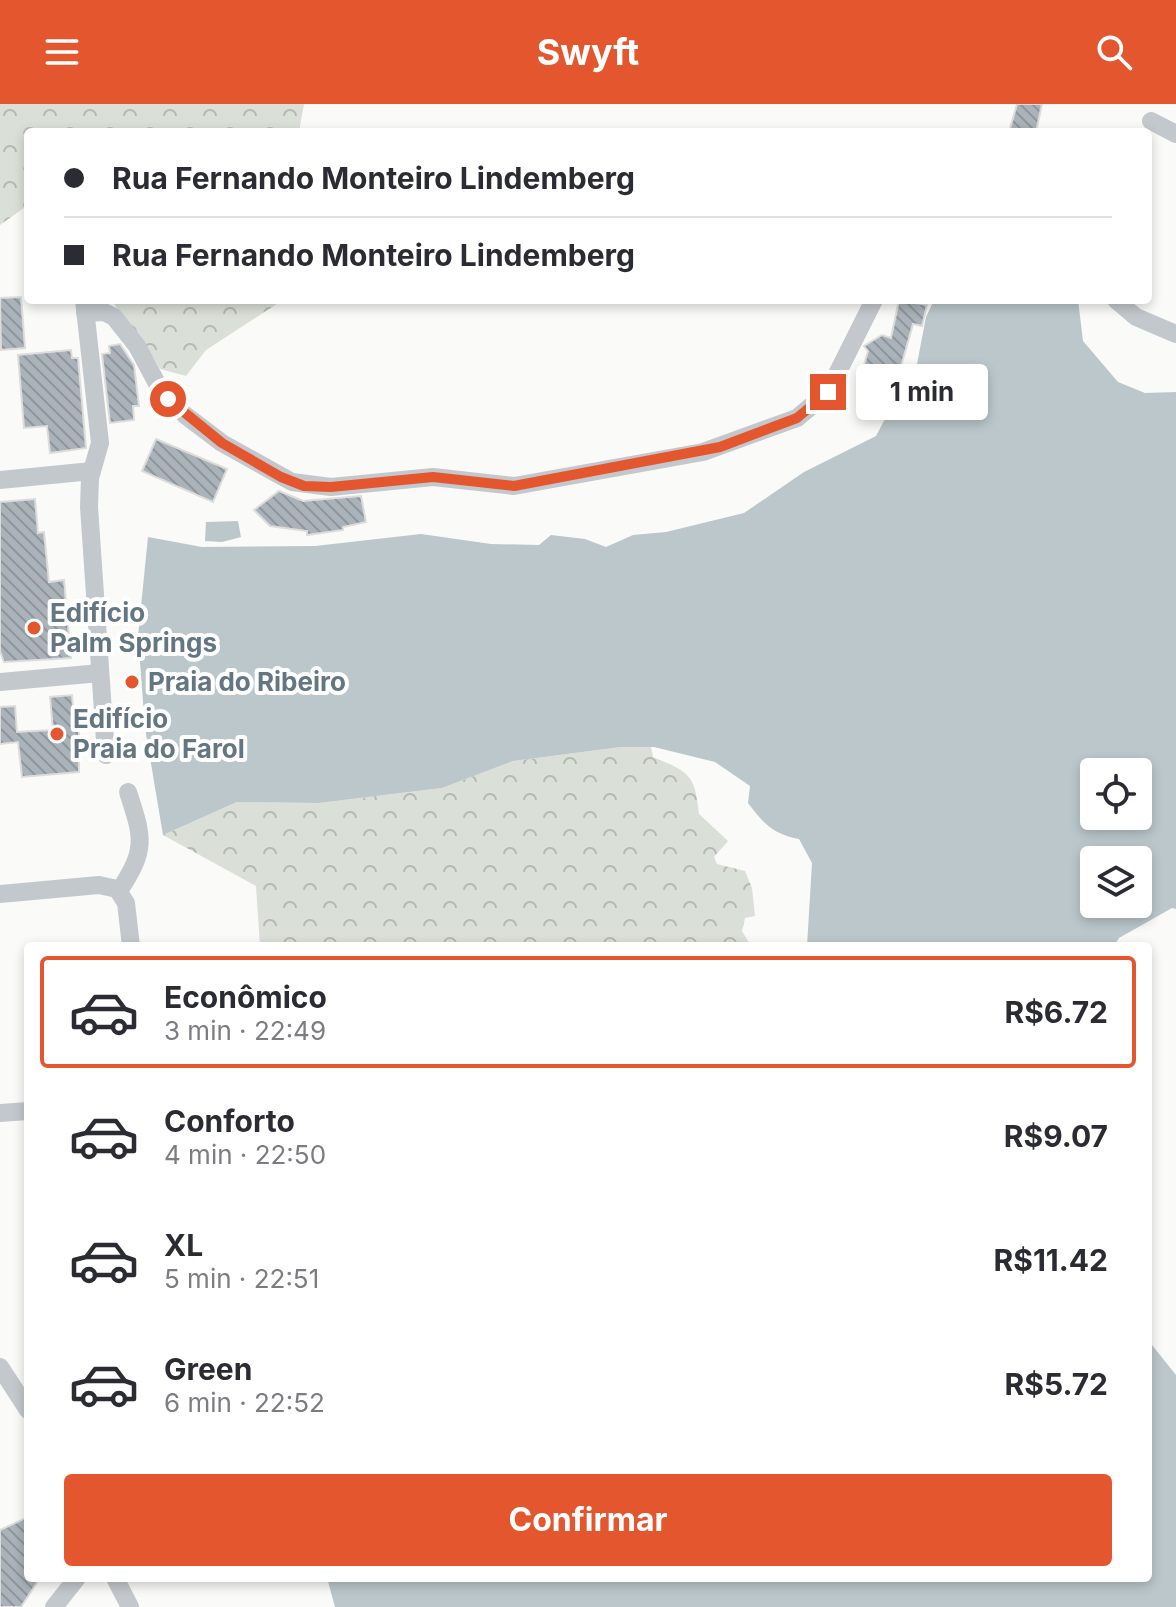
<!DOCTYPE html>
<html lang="pt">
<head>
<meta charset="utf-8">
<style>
  :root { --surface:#fff; --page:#f7f7f7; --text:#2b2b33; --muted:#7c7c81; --line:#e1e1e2; --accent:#e4572e }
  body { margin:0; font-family:Inter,sans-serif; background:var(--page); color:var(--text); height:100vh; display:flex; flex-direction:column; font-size:30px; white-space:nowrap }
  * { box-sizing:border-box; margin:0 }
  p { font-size:26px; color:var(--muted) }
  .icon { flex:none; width:44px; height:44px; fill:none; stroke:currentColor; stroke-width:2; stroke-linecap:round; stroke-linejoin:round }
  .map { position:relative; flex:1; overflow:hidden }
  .drawer { position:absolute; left:24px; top:838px; width:1128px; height:640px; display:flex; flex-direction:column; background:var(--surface); border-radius:8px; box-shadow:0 4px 12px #0003 }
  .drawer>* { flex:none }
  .banner { position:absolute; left:24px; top:24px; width:1128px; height:176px; border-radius:8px; box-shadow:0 4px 12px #0003; display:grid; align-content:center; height:176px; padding:0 40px; background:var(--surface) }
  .fabs { position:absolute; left:1080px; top:654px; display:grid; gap:16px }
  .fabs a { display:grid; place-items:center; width:72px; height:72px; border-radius:8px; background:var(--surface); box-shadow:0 4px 12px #0003; font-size:40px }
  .end { position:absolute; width:36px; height:36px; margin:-18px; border:10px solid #e4572e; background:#fff; box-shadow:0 0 0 4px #fff }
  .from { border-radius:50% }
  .bubble { position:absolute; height:56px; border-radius:8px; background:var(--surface); box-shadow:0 4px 12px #0003; font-size:26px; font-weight:700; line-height:56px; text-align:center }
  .banner b { display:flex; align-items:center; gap:28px; height:76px; font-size:30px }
  .banner b+b { border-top:2px solid var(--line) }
  .banner i { width:20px; height:20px; background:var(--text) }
  ul { padding:14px 0 0; list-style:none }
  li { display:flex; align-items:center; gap:24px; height:112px; margin:0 16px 12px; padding:0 24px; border:4px solid transparent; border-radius:8px }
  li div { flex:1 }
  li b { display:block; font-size:30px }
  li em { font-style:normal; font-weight:700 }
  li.active { border-color:var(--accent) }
  li>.icon { width:72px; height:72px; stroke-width:1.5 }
  .button { display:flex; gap:16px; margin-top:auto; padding:16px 40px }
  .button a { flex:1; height:92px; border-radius:8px; background:var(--accent); color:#fff; font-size:32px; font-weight:700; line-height:92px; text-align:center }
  header { display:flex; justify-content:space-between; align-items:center; height:104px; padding:0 40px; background:var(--accent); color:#fff; font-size:36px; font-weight:700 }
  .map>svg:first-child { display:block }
  .forest { fill:url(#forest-crowns) }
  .water { fill:#bbc7cb; fill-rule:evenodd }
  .building { fill:url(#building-back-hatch); stroke:#dcdcda; stroke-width:2 }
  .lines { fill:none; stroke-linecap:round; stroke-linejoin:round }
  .minor { stroke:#c3c8cc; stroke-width:18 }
  .route { stroke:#e4572e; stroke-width:10 }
  .poi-dot { fill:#e4572e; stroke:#fff; stroke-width:3 }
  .labels { text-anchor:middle; stroke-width:8; stroke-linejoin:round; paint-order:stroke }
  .poi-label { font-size:26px; font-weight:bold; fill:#657683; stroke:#fff; text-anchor:start }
</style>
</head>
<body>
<header><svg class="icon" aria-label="menu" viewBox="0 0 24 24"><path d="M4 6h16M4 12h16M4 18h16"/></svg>Swyft<svg class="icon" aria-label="search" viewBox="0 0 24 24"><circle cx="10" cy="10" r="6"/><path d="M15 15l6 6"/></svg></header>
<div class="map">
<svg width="1176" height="1503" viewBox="0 0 1176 1503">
  <defs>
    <pattern id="forest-crowns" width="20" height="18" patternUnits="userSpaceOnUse" patternTransform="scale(2)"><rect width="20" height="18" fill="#dadfd7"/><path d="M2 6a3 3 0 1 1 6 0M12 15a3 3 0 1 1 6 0" fill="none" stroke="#b4b9b4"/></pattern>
    <pattern id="building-back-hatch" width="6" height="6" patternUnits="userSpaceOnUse" patternTransform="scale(2)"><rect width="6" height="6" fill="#aab3b9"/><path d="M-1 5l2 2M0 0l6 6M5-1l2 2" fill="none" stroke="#8e969c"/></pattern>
  </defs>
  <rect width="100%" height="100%" fill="#fafaf8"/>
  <g class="forest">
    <polygon points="0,0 304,0 299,28 28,28 28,101 0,121"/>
    <path d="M113,196H283L206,246L186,272L160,265C148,240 122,222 113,196Z"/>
    <path d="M621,643H651L653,653C689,668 695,670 699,710L728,737L714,753L717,760L745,767L752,784L755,812L745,814L742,827L751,842H260L256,782L163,731L237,698L319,699L442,684L513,657Z"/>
  </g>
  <g class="water">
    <path d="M934,196H1078L1083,237L1118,278L1145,289L1176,288V805L1172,804L1119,834L1114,842H807L812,759L799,735C773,730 764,720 748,699L750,682L715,658L654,643H621L513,657L442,684L319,699L237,698L163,731L145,624L138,532L148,433L202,443L315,442L421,430L491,440L539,441L551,431L585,435L606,443L633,431L666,428L744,409L804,368L876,332L886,313L913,281L926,213ZM1138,668V712H1094V668ZM1094,756H1138V800H1094Z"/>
    <polygon points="238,417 241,433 222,438 205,437 206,418"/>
    <polygon points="1148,1236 1176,1271 1176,1503 335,1503 327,1474 1148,1474"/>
  </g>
  <g class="building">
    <polygon points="1017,0 1042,0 1036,28 1009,28"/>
    <polygon points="21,193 25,244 1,246 0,194"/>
    <polygon points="899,196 927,201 922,222 913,220 900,266 895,264 890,283 860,275 868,247 864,242 882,231 891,234"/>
    <polygon points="120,240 134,261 139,302 133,302 134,316 110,319 102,250 110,249 109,242"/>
    <polygon points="71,246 72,254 78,254 86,344 50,349 47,322 24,324 18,251"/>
    <polygon points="156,335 227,365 213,398 142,367"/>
    <polygon points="279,387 303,397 361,392 366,418 343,423 343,426 307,431 307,427 270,422 254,406"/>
    <polygon points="35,395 38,429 44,428 49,478 64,476 71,554 4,558 0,547 0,398"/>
    <polygon points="72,591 74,615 79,614 79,668 22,673 18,638 0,640 0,603 15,602 17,628 53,626 50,593"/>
    <polygon points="28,1413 28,1474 40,1474 21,1503 0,1503 0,1426"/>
  </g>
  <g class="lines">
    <g class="minor">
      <polyline points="1151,17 1176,30"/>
      <polyline points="84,196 100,339 90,374 89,403 106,651"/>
      <polyline points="1116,196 1136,213 1176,230"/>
      <polyline points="85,209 104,208 114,213 137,242 161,287 185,311 222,339 292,378 331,383 433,373 514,382 703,348 797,314 828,288 874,196"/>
      <polyline points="0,376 92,367"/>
      <polyline points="0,578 100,569"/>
      <path d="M119,787C147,745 143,734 128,688"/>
      <polyline points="0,790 99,781 117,785 126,799 131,842"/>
      <polyline points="0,1009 28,1007"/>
      <polyline points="0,1263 28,1306"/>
      <polyline points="115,1474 130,1503"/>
      <polyline points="54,1503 77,1474"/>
    </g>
  </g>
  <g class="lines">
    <polyline class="route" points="168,295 222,339 281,373 304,382 331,383 433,373 514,382 720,343 797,314 828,288"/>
  </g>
  <g class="poi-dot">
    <circle cx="34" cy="524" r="8"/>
    <circle cx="132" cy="578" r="8"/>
    <circle cx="57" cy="630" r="8"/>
  </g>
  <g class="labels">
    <g class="poi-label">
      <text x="50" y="518">Edifício<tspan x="50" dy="30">Palm Springs</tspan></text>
      <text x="148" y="587">Praia do Ribeiro</text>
      <text x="73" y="624">Edifício<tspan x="73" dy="30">Praia do Farol</tspan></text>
    </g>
  </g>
</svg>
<div class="fabs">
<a><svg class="icon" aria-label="locate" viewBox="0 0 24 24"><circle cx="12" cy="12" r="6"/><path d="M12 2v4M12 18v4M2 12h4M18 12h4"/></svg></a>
<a><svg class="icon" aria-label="layers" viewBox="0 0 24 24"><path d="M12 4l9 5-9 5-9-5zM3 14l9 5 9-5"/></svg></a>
</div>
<i class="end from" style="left:168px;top:295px"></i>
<i class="end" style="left:828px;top:288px"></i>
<div class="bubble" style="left:856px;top:260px;width:132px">1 min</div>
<div class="banner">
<b><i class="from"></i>Rua Fernando Monteiro Lindemberg</b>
<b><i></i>Rua Fernando Monteiro Lindemberg</b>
</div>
<section class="drawer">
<ul>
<li class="active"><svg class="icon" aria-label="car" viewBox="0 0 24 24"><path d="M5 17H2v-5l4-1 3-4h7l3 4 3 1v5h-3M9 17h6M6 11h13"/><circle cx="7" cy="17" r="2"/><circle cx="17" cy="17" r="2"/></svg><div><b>Econômico</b><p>3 min · 22:49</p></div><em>R$6.72</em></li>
<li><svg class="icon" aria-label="car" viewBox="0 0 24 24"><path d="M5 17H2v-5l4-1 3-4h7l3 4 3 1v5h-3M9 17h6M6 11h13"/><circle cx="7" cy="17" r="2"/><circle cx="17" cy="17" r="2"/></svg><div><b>Conforto</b><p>4 min · 22:50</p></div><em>R$9.07</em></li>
<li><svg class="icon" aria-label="car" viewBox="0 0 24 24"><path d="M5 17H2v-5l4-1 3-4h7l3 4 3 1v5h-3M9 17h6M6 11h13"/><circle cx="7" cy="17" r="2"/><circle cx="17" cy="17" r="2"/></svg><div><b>XL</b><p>5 min · 22:51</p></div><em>R$11.42</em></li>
<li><svg class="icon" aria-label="car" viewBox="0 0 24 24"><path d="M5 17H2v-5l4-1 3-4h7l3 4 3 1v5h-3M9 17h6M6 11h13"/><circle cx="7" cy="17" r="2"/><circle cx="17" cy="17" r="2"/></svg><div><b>Green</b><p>6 min · 22:52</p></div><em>R$5.72</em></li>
</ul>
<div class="button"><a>Confirmar</a></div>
</section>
</div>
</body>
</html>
